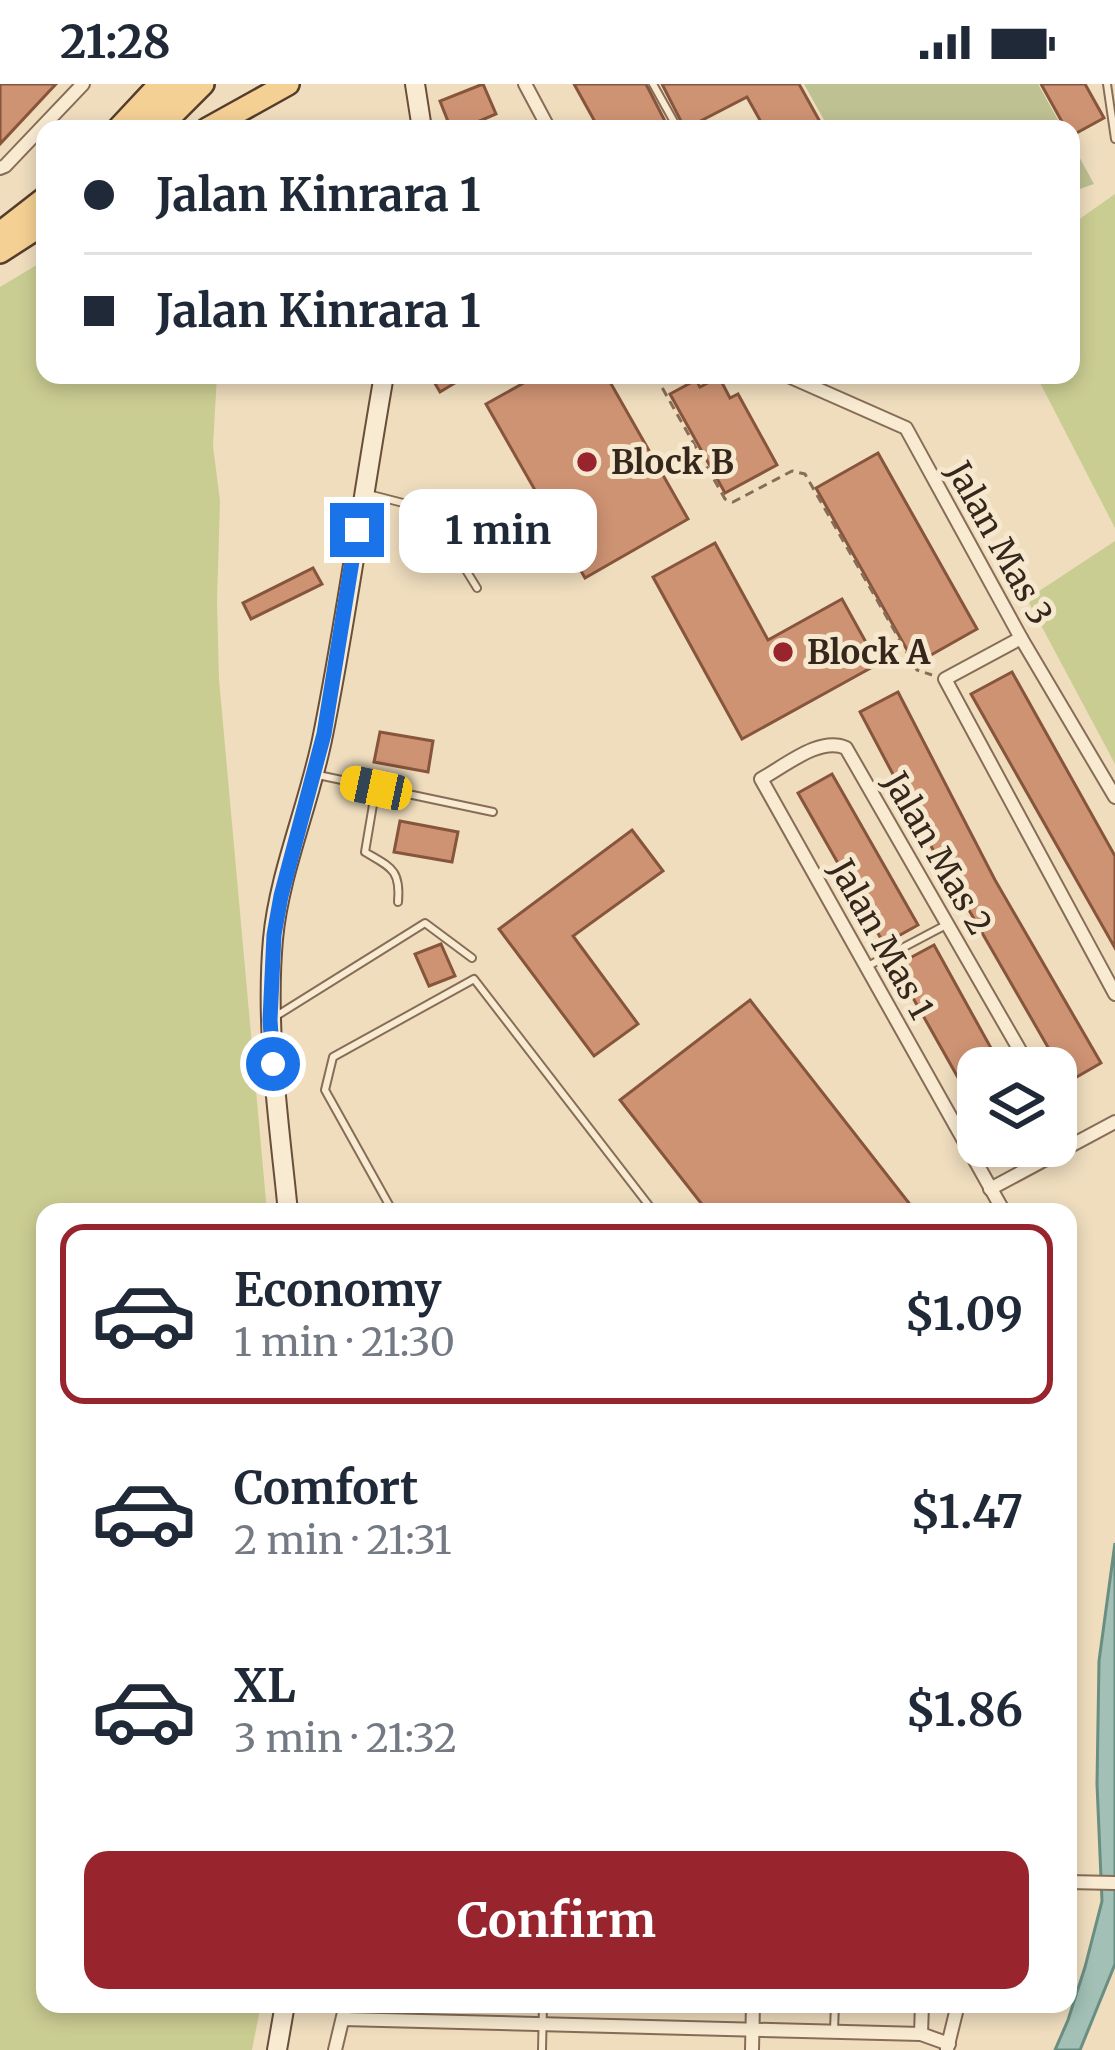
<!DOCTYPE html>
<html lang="en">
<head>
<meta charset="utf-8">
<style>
  :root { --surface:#fff; --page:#f6f6f7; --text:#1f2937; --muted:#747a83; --line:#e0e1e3; --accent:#98252e }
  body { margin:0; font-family:Merriweather,serif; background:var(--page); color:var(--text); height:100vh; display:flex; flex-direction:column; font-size:45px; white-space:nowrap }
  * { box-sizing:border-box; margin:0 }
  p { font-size:39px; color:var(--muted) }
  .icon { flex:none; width:66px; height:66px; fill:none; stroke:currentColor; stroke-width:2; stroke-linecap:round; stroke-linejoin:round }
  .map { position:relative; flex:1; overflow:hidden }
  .details { position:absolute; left:36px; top:1119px; width:1041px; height:810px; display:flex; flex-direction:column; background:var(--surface); border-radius:24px; box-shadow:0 6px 18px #0003 }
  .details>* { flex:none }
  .guide { position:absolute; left:36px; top:36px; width:1044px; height:264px; border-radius:24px; box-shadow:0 6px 18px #0003; display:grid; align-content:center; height:264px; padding:0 48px; background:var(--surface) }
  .fabs { position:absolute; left:957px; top:963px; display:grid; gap:24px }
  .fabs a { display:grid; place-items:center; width:120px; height:120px; border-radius:24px; background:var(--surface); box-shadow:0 6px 18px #0003; font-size:60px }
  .end { position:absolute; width:54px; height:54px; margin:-27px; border:15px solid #1a73e8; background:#fff; box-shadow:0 0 0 6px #fff }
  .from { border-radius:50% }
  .bubble { position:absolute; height:84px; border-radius:24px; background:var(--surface); box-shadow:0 6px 18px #0003; font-size:39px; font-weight:700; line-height:84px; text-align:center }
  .car { position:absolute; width:36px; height:72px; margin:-36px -18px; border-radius:15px; box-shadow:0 0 9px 3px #0007; background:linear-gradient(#f5c518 24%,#345 0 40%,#f5c518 0 76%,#345 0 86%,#f5c518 0) }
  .guide b { display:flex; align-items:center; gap:42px; height:114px; font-size:45px }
  .guide b+b { border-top:3px solid var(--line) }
  .guide i { width:30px; height:30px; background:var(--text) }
  ul { padding:21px 0 0; list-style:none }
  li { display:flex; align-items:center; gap:36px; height:180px; margin:0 24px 18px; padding:0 24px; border:6px solid transparent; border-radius:24px }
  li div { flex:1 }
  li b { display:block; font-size:45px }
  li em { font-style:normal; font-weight:700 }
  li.active { border-color:var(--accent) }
  li>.icon { width:108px; height:108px; stroke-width:1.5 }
  .primary-button { display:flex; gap:24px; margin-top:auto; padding:24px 48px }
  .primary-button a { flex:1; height:138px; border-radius:24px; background:var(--accent); color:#fff; font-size:48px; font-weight:700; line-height:138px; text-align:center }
  .status { display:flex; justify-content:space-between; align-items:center; height:84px; padding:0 60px; background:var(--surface); direction:ltr }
  .status svg { height:33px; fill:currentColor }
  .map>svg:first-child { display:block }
  .green { fill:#cacd92 }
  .cemetery { fill:#bec192 }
  .water { fill:#a2c0b5; stroke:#698e82; stroke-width:3 }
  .building { fill:#ce9373; stroke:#87553c; stroke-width:3 }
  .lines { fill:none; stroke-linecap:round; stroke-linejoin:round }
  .lane-casing { stroke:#876d57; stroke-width:10 }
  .street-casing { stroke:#876d57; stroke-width:16 }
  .secondary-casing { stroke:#694e3a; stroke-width:22 }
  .primary-casing { stroke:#553c2b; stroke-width:26 }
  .path { stroke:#876d57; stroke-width:3; stroke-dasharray:9 6; stroke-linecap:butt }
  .lane { stroke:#f9ebd2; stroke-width:6 }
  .street { stroke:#f9ebd2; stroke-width:12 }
  .secondary { stroke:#f9ebd2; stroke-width:18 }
  .primary { stroke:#f4d094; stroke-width:21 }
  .route { stroke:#1a73e8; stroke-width:15 }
  .poi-dot { fill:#98252e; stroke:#f6e8ce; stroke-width:4.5 }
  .labels { text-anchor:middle; stroke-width:10; stroke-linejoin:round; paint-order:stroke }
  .poi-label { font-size:33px; font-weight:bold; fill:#36271c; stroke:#f6e8ce; text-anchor:start }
  .street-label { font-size:33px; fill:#36271c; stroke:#f6e8ce }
</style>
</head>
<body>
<div class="status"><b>21:28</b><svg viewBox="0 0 49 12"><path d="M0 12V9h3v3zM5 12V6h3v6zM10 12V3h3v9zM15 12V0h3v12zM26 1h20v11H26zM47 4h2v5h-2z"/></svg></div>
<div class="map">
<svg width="1115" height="1966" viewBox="0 0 1115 1966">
  <rect width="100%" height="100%" fill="#efddbe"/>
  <g class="green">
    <polygon points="1115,110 1115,444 1036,291 1071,291 1071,141"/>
    <polygon points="45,176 45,291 217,291 213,362 220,417 217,518 219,595 267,1128 45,1128 45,1920 261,1920 252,1966 0,1966 0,203"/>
    <polygon points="1115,457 1115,680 1027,515"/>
  </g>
  <g class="cemetery">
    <polygon points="804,0 1038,0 1063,45 829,45"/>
    <polygon points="1071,58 1094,100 1071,108"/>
  </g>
  <polygon class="water" points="1115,1459 1115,1880 1080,1966 1055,1966 1068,1936 1085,1883 1102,1817 1097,1700 1099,1577"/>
  <g class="building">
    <polygon points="0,0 56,0 0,60"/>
    <polygon points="483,0 496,30 461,45 451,45 440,17"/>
    <polygon points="574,0 646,0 669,45 599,45"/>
    <polygon points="662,0 799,0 824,45 765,45 747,13 685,45"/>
    <polygon points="1041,0 1085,0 1104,34 1071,52 1071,45 1066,45"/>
    <polygon points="430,291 468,291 440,308"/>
    <polygon points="538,291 606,291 688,435 585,494 486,320"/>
    <polygon points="719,293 730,314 738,310 777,381 725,409 670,310 696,296 700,303"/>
    <polygon points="878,369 977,545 915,580 816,404"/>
    <polygon points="715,459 768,556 842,515 878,580 742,655 653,493"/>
    <polygon points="313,484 322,500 251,535 243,519"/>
    <polygon points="1012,588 1115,772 1115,864 971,610"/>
    <polygon points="898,608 995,796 1101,979 1068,998 962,814 959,815 860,628"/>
    <polygon points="380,648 433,657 428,688 374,678"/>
    <polygon points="832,690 918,841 884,860 798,709"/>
    <polygon points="400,737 458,748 452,778 394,768"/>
    <polygon points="632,746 663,787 573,852 638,940 594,972 499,845"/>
    <polygon points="441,860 455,892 429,902 415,870"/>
    <polygon points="934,861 1002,984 978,984 978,1029 895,882"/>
    <polygon points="750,916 916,1128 708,1128 620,1016"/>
  </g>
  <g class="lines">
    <defs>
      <g id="lane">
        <polyline points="653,0 678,45"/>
        <polyline points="1107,0 1115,55"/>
        <polyline points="368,410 407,420 440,444 477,504"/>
        <polyline points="318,691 493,728"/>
        <path d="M376,703L365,768C390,783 401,785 398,818"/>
        <polyline points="868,882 944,842"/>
        <polyline points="273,934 425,839 472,874"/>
        <polyline points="393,1128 325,1006 333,973 474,895 654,1128"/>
        <polyline points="834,1946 835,1920"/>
        <polyline points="542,1966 543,1920"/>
      </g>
      <g id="street">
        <polyline points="525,0 549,45"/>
        <polyline points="0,84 5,82 83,0"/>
        <polyline points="786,291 906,344 1021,554 1115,713"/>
        <polyline points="1021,554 945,595 1115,910"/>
        <polyline points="1056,1029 1059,1035"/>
        <polyline points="990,1105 1115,1038"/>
        <path d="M1004,1128L761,695C785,682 820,652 846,664L1030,984"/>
        <polyline points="1068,1798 1115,1799"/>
        <polyline points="343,1935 921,1950 949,1960"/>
        <polyline points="921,1950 922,1920"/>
        <polyline points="947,1965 958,1920"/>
        <polyline points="335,1966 346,1920"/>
        <polyline points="752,1966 753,1920"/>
      </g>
      <g id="secondary">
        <polyline points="415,0 422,45"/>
        <path d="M288,1128C279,1037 265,946 273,855C279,789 310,718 323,651C347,532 363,411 384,291"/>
        <polyline points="277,1966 285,1920"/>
      </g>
      <g id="primary">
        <polyline points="118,45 160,0"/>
        <polyline points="138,45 181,0"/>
        <polyline points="158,45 203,0"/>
        <polyline points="207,45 288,0"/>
        <polyline points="0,149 45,114"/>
        <polyline points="0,168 45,139"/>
      </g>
    </defs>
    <use href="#lane" class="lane-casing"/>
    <use href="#street" class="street-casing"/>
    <use href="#secondary" class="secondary-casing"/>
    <use href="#primary" class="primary-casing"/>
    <polyline class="path" points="655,291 725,415 733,418 792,387 805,390 917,586 932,591"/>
    <use href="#lane" class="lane"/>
    <use href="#street" class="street"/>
    <use href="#secondary" class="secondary"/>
    <use href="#primary" class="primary"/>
  </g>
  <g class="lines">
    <polyline class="route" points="273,980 270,936 274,851 281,812 324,650 357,446"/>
  </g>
  <g class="poi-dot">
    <circle cx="587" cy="378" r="12"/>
    <circle cx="783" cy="568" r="12"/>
  </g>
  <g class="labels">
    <g class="poi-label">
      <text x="611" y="390">Block B</text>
      <text x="807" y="580">Block A</text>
    </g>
    <g class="street-label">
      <text transform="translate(1000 459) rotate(61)" y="12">Jalan Mas 3</text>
      <text transform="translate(938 769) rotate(60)" y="12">Jalan Mas 2</text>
      <text transform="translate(882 855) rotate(61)" y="12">Jalan Mas 1</text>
    </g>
  </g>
</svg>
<div class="fabs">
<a><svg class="icon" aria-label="layers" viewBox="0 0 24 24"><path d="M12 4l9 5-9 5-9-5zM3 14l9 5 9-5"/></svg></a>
</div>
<i class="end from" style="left:273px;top:980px"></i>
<i class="end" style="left:357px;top:446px"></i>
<div class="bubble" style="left:399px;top:405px;width:198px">1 min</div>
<i class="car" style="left:376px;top:704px;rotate:282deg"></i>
<div class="guide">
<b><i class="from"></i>Jalan Kinrara 1</b>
<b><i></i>Jalan Kinrara 1</b>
</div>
<section class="details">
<ul>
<li class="active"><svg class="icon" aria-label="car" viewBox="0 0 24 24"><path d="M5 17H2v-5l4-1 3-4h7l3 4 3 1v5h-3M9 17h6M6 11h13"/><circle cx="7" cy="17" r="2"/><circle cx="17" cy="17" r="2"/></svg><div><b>Economy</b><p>1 min · 21:30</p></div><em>$1.09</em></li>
<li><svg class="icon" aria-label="car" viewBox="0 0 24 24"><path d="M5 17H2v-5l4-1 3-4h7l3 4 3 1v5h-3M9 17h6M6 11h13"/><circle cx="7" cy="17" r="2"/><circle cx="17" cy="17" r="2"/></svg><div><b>Comfort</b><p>2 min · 21:31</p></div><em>$1.47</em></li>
<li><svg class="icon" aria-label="car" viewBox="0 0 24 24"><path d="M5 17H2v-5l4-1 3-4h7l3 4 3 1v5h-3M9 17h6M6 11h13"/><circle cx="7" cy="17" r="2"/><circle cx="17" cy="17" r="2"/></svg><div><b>XL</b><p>3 min · 21:32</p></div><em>$1.86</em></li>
</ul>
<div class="primary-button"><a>Confirm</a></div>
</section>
</div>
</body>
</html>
